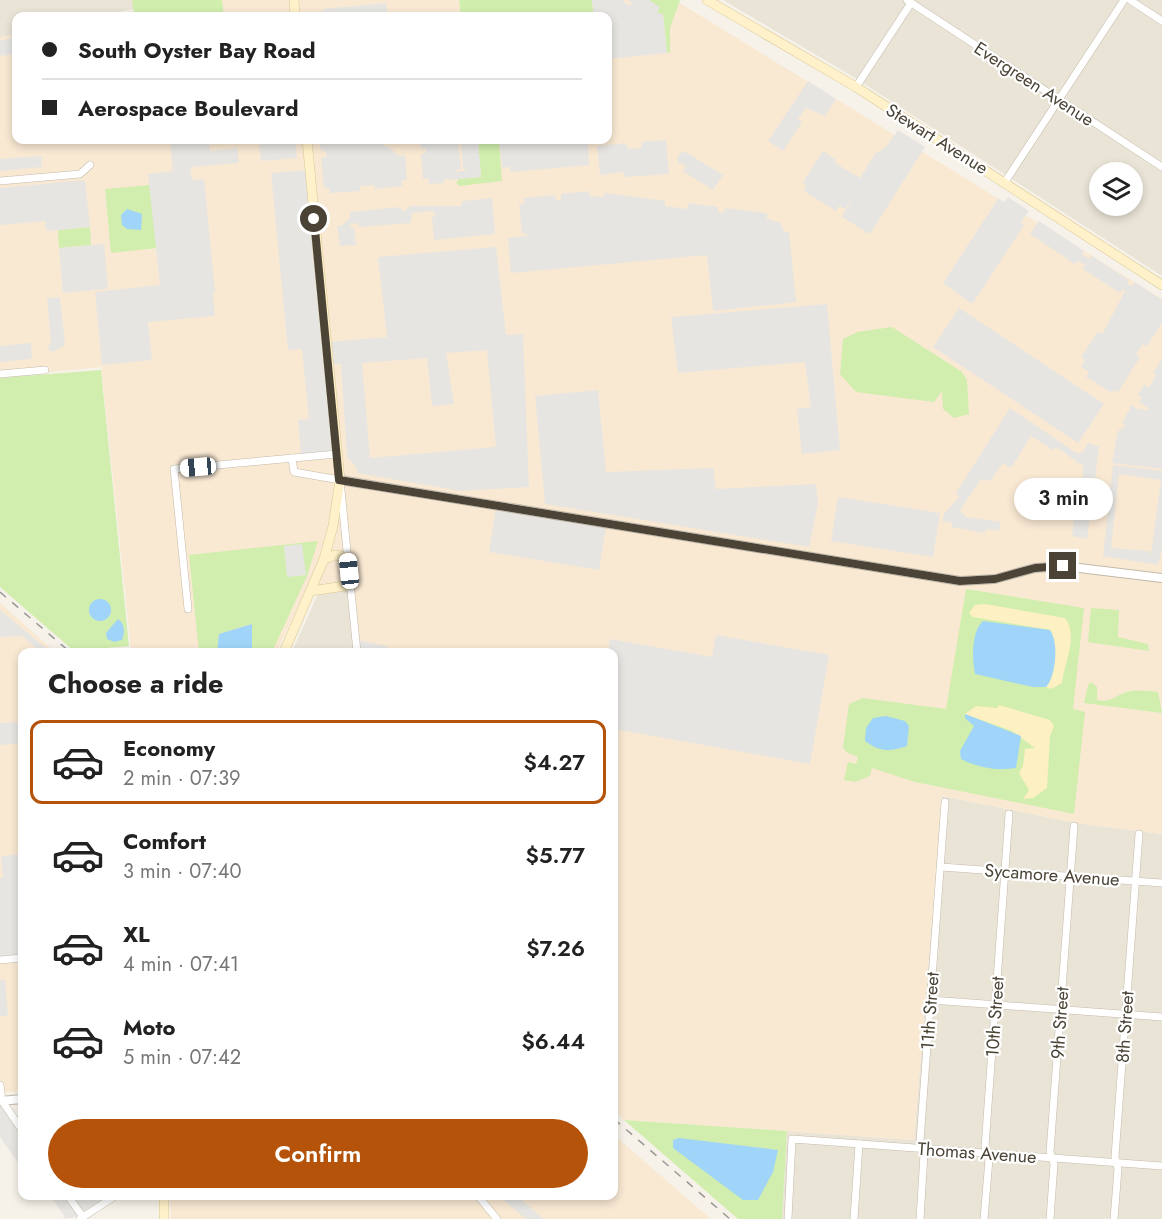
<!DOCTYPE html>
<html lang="en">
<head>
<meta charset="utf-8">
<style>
  :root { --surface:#fff; --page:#f2f2f2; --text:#222; --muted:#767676; --line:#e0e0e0; --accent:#b45309 }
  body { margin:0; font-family:Jost,sans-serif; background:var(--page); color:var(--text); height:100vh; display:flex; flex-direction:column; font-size:22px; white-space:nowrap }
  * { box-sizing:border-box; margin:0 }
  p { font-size:20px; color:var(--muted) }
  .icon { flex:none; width:33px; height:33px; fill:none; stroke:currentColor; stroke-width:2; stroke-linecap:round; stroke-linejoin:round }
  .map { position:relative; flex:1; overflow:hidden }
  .details { position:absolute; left:18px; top:648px; width:600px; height:552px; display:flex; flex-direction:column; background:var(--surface); border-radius:12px; box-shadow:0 3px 9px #0003 }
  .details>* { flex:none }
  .banner { position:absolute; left:12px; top:12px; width:600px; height:132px; border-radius:12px; box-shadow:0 3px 9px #0003; display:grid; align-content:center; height:132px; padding:0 30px; background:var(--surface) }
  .buttons { position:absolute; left:1089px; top:162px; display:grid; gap:12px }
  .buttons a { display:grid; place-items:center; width:54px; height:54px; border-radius:50%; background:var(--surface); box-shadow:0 3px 9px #0003; font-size:30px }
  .end { position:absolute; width:27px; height:27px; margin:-14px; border:8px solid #4b4336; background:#fff; box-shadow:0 0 0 3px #fff }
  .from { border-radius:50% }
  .bubble { position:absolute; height:42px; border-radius:21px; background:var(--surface); box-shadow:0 3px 9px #0003; font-size:20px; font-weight:600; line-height:42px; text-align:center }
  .car { position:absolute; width:18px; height:36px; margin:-18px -9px; border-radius:8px; box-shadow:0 0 4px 2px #0007; background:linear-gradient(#fff 24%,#345 0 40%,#fff 0 76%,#345 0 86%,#fff 0) }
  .banner b { display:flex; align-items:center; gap:21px; height:57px; font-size:22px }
  .banner b+b { border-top:2px solid var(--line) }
  .banner i { width:15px; height:15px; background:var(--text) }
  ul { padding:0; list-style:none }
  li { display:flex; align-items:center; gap:18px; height:84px; margin:0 12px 9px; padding:0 18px; border:3px solid transparent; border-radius:12px }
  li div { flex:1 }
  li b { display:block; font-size:22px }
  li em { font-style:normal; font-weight:600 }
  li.on { border-color:var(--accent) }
  li>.icon { width:54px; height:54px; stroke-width:1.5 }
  h2 { padding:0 30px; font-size:27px; line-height:72px }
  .primary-button { display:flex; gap:12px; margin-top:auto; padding:12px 30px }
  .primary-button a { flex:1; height:69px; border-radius:36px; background:var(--accent); color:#fff; font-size:24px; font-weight:600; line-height:69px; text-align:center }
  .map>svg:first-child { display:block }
  .residential { fill:#eae4d7; fill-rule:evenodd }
  .commercial { fill:#f9e9d3 }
  .green { fill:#d1eeae }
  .sand { fill:#fdf0c2 }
  .parking { fill:#e7e5e1; fill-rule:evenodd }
  .water { fill:#a0d4f8 }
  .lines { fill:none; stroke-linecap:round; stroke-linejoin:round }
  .minor-casing { stroke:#c3baaa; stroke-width:8 }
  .tertiary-casing { stroke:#c3baaa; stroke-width:10 }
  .secondary-casing { stroke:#dac795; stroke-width:10 }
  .minor { stroke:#fff; stroke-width:7 }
  .tertiary { stroke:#fff; stroke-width:8 }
  .secondary { stroke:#fff2ca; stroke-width:9 }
  .rail { stroke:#989898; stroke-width:1.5; stroke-dasharray:8 8; stroke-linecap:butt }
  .route { stroke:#4b4336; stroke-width:8 }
  .labels { text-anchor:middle; stroke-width:4.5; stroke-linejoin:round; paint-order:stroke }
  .street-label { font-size:18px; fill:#4b4336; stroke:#fff }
</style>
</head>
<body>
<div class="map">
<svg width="1162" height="1219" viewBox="0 0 1162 1219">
  <rect width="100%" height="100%" fill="#f6f2e9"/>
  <g class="residential">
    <polygon points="0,0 222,0 224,16 133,9 99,16 16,16 16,34 0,38"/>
    <path d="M723,0H1162V276L852,76ZM1100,172H1132V206H1100Z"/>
    <polygon points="349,589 355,652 292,652 319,592"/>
    <polygon points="942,796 1076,823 1162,834 1162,1219 782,1219 787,1131 914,1140"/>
  </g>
  <g class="commercial">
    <polygon points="222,0 675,0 1162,299 1162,834 1076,823 942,796 914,1140 624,1120 614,1111 614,652 355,652 349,589 304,593 277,652 94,652 131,649 101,367 0,377 0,38 16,34 16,140 608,140 608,16 224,16"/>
    <polygon points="0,603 55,652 22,652 22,1091 0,1093"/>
    <polygon points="614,1135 711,1219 171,1219 170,1196 614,1196"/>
  </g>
  <g class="green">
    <polygon points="132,0 222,0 224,16 134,16"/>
    <polygon points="459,0 592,0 594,16 588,16 588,12 536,16 461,16"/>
    <polygon points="649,0 680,0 670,28 670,52 667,53 663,14 657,14"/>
    <polygon points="478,140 499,140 502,181 460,186 456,183 459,179 481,177"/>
    <polygon points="150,185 157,248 111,253 105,189"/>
    <polygon points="90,227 91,245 59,248 58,230"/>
    <polygon points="892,327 962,372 967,380 969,414 954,418 943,409 942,391 934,402 856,392 840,374 843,339 857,332"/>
    <polygon points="101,370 129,646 74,651 0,587 0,378"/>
    <polygon points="318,541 307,576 272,652 252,652 252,624 219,634 217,652 199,652 189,555"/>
    <polygon points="966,589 1084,608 1073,709 1085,712 1074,814 915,782 872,768 870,776 855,782 844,780 848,762 856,764 858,757 846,752 843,747 849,704 863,698 946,709"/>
    <polygon points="1091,608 1119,610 1118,637 1148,644 1149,651 1088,642"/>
    <path d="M1091,682L1097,687V700C1110,703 1113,697 1124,693C1135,689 1147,691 1158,692L1162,713L1084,703L1088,685Z"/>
    <polygon points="624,1120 787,1131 782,1219 738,1219"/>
  </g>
  <g class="sand">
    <path d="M985,604L1065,618C1079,637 1064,662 1062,683L1051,689L1046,687C1058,673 1055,647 1050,630L973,617L969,613L975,605Z"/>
    <polygon points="999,705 1050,720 1054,726 1050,736 1047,788 1033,798 1023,799 1029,790 1019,773 1023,766 1025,749 1035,748 1012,731 965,714 976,706 997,708"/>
  </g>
  <g class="parking">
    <polygon points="592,0 622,0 628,5 633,4 628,0 649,0 660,7 657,13 663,14 667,53 608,59 608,16 594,16"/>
    <polygon points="386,3 388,16 324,16 323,9"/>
    <polygon points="16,37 16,54 0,56 0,41"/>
    <polygon points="808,81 836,99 825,116 806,108 798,119 802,122 783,151 768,141"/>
    <polygon points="898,130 925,147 870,234 842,217 854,195 845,209 839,206 836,211 804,191 806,185 803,182 823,151 836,160 835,163 860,178 875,154 886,147"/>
    <polygon points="170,140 209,140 210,151 237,148 239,163 190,167 192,180 204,179 215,292 213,294 215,316 148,322 152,360 102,365 95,292 160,285 148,174 173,171"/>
    <polygon points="279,140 295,140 297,158 261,161 259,145 279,143"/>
    <polygon points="319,140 349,140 351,149 351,143 382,141 383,146 389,147 399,156 405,155 407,180 402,180 402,186 375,189 374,185 360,186 360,191 330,193 329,188 324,188 321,158 327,157 325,151 321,151"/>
    <polygon points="420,140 458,140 461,169 456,170 457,172 469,170 463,169 461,140 478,140 481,177 447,180 445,178 444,183 429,184 428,178 423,179 421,154 426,153 426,149 421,149"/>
    <polygon points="499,140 588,140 589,165 511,172 510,167 502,168"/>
    <polygon points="666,140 669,174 625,177 624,172 600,175 597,146 626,143 628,149 641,148 642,142"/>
    <polygon points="684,151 723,175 713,190 683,171 686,166 678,162 678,155"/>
    <polygon points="41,156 42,167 0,171 0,159"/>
    <polygon points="307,170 334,451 301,454 298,420 309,419 302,349 288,350 271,173"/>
    <polygon points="85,180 90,227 46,231 45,221 0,225 0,188"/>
    <polygon points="588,191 590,196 603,197 605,193 665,201 665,206 687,209 688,203 718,207 718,212 724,213 725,208 767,213 767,219 779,222 785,232 789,232 796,302 713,311 707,255 511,273 508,238 527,236 526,233 522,234 519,204 524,204 524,198 555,195 556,200 561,200 561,194"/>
    <polygon points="1008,197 1029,211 1021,222 1024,225 973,303 969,302 943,283 998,199 1004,202"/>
    <polygon points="492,198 495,234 434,240 432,217 436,215 432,211 412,213 411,223 359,227 358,223 352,224 349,228 354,228 356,245 340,246 337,226 342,226 350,217 350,212 401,207 402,212 411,206 461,206 462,201"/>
    <polygon points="1039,221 1084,251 1082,254 1089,259 1092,256 1129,280 1127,284 1132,286 1135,282 1162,300 1162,323 1147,346 1143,344 1136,354 1140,357 1118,392 1115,390 1112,393 1086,377 1089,372 1081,367 1085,360 1081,357 1098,332 1103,333 1125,291 1123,289 1120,293 1083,269 1085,265 1078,261 1075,264 1030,234"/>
    <polygon points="104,244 108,287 106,289 63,293 59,248"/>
    <path d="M496,247L506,335L523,334L529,487L461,491L357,473V468L347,457L341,364H332L331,353L343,352H331L328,342L387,337L378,257ZM487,350L496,447L370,458L362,363L427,358L432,406L454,404L446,353Z"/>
    <polygon points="60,297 65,345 53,352 48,350 51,340 47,298"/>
    <polygon points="827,304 840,450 802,454 797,409 811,407 805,362 678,373 671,317"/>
    <polygon points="959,308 1104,404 1078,443 933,347"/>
    <polygon points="31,343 32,359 0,362 0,346"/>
    <polygon points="1162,359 1162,469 1112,463 1118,431 1125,427 1123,421 1132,405 1137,409 1151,410 1139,402 1142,397 1138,395 1144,385 1149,387 1156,375 1153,373"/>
    <polygon points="598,390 606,472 713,468 716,489 816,484 818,503 809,547 545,504 535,396"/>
    <polygon points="1010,408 1076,453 1083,452 1088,443 1099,446 1095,480 1090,480 1088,492 1093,494 1087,539 1072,536 1077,492 1082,491 1083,466 1056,447 1053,450 1031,436 1011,468 1003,463 990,481 981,479 960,510 966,517 1001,522 999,531 987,529 984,533 952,527 952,523 942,521 944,514 959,497 956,493"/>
    <path d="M1113,465L1162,471V549L1158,565L1103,556ZM1119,474L1161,480L1151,555L1149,551L1111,548Z"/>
    <polygon points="838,497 940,513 933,557 831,541"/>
    <polygon points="496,508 606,526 599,570 489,552"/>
    <polygon points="302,544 306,575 287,577 284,546"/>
    <polygon points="0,610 51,652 41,652 22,636 0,637"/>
    <polygon points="716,635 829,655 810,764 614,729 614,652 608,652 610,639 712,657"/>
    <polygon points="357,640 387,646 387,652 359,652"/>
    <polygon points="22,722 22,743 0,745 0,723"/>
    <polygon points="22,854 22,955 0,957 0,878 3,877 1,856"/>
    <polygon points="0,980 5,980 8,1016 0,1016"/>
    <polygon points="0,1101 22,1133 22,1168 0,1137"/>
    <polygon points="50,1196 66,1196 81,1216 62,1219 65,1217"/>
    <polygon points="69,1196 112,1196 83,1216"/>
    <polygon points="499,1196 517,1196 544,1219 526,1219"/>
  </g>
  <g class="water">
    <polygon points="127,209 142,214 141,230 127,229 122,225 121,215"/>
    <circle cx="100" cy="610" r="11"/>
    <path d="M118,619C125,624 125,632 122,640L114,642L107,639L106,633Z"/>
    <path d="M983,621L1050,630C1059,643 1056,675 1046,687H1033L975,674C972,659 971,632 983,621Z"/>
    <polygon points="252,624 252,652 217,652 219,634"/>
    <path d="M965,714L1021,736L1016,768C997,771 978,768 961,759L960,751L974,726L965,718Z"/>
    <path d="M886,716L905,721L909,726L907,746C889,752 880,752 865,741L866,728L873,718Z"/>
    <polygon points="679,1138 778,1150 773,1172 758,1200 743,1200 673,1148 673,1140"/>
  </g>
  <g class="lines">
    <defs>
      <g id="minor">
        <polyline points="907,0 1162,167"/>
        <polyline points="1130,0 1162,21"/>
        <polyline points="856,87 911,3"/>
        <polyline points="0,181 80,174 90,165"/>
        <polyline points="1005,182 1124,0"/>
        <polyline points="0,374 45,370"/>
        <polyline points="292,458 294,472 340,480 357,652"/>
        <polyline points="188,609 174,469 337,454"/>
        <polyline points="941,867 1162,883"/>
        <polyline points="0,960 22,958"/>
        <polyline points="931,1000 1162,1017"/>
        <polyline points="0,1085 2,1101 22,1130"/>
        <polyline points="68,1196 83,1217"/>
        <polyline points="478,1196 497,1219"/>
        <polyline points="80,1219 115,1196"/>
        <polyline points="788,1219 792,1139 1162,1166"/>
        <polyline points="854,1219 859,1144"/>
        <polyline points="920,1219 924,1154 920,1141 945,802"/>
        <polyline points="984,1219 989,1159 985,1147 1009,814"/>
        <polyline points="1050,1219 1054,1164 1050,1152 1074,826"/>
        <polyline points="1114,1219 1118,1169 1115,1157 1139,834"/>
      </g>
      <g id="tertiary">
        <polyline points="340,480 960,581 995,579 1035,568 1063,566 1162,578"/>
        <polyline points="0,1101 22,1099"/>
      </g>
      <g id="secondary">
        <polyline points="294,0 295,16"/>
        <polyline points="707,0 856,87 1162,285"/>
        <polyline points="324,559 335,555 347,557"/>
        <polyline points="311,591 351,585"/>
        <polyline points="284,652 324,559 333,526 340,480 307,140"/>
        <polyline points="164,1219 164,1196"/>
      </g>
    </defs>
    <use href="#minor" class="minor-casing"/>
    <use href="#tertiary" class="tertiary-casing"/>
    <use href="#secondary" class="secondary-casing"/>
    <use href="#minor" class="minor"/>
    <use href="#tertiary" class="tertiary"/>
    <use href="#secondary" class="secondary"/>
    <g class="rail">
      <polyline points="0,592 70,652"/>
      <polyline points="614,1119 730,1219"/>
    </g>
  </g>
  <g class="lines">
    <polyline class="route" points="314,219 339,480 960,581 995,579 1035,568 1063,566"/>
  </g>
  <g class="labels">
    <g class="street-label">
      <text transform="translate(1034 84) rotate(33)" y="6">Evergreen Avenue</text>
      <text transform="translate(937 139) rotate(32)" y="6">Stewart Avenue</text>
      <text transform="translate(1052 875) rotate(4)" y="6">Sycamore Avenue</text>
      <text transform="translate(930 1011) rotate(-86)" y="6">11th Street</text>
      <text transform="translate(995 1017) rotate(-86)" y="6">10th Street</text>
      <text transform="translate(1060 1023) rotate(-86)" y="6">9th Street</text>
      <text transform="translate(1125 1027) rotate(-86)" y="6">8th Street</text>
      <text transform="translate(977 1153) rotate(4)" y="6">Thomas Avenue</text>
    </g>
  </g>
</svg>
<div class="buttons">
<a><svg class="icon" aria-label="layers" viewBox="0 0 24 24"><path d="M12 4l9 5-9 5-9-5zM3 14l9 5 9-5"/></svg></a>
</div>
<i class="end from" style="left:314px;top:219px"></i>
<i class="end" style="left:1063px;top:566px"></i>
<div class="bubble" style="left:1014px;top:478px;width:99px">3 min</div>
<i class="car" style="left:198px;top:467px;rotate:265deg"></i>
<i class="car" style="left:349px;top:571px;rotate:354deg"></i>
<div class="banner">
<b><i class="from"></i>South Oyster Bay Road</b>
<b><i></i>Aerospace Boulevard</b>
</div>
<section class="details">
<h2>Choose a ride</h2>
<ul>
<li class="on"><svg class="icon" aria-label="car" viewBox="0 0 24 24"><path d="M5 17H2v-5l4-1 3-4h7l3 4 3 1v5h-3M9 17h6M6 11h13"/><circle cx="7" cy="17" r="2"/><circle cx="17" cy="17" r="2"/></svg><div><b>Economy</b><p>2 min · 07:39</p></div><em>$4.27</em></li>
<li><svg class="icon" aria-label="car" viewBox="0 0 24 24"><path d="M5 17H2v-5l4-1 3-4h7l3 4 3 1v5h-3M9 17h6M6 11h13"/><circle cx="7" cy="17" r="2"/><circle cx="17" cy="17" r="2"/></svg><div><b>Comfort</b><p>3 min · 07:40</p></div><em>$5.77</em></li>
<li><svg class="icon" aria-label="car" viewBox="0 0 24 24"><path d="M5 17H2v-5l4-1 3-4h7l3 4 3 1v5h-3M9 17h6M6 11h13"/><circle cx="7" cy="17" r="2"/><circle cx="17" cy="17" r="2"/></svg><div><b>XL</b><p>4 min · 07:41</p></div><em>$7.26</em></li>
<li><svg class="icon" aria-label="car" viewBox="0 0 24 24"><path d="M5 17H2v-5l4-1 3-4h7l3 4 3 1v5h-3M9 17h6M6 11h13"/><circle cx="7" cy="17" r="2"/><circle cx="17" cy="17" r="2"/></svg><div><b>Moto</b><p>5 min · 07:42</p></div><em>$6.44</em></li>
</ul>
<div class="primary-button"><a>Confirm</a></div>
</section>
</div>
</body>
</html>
